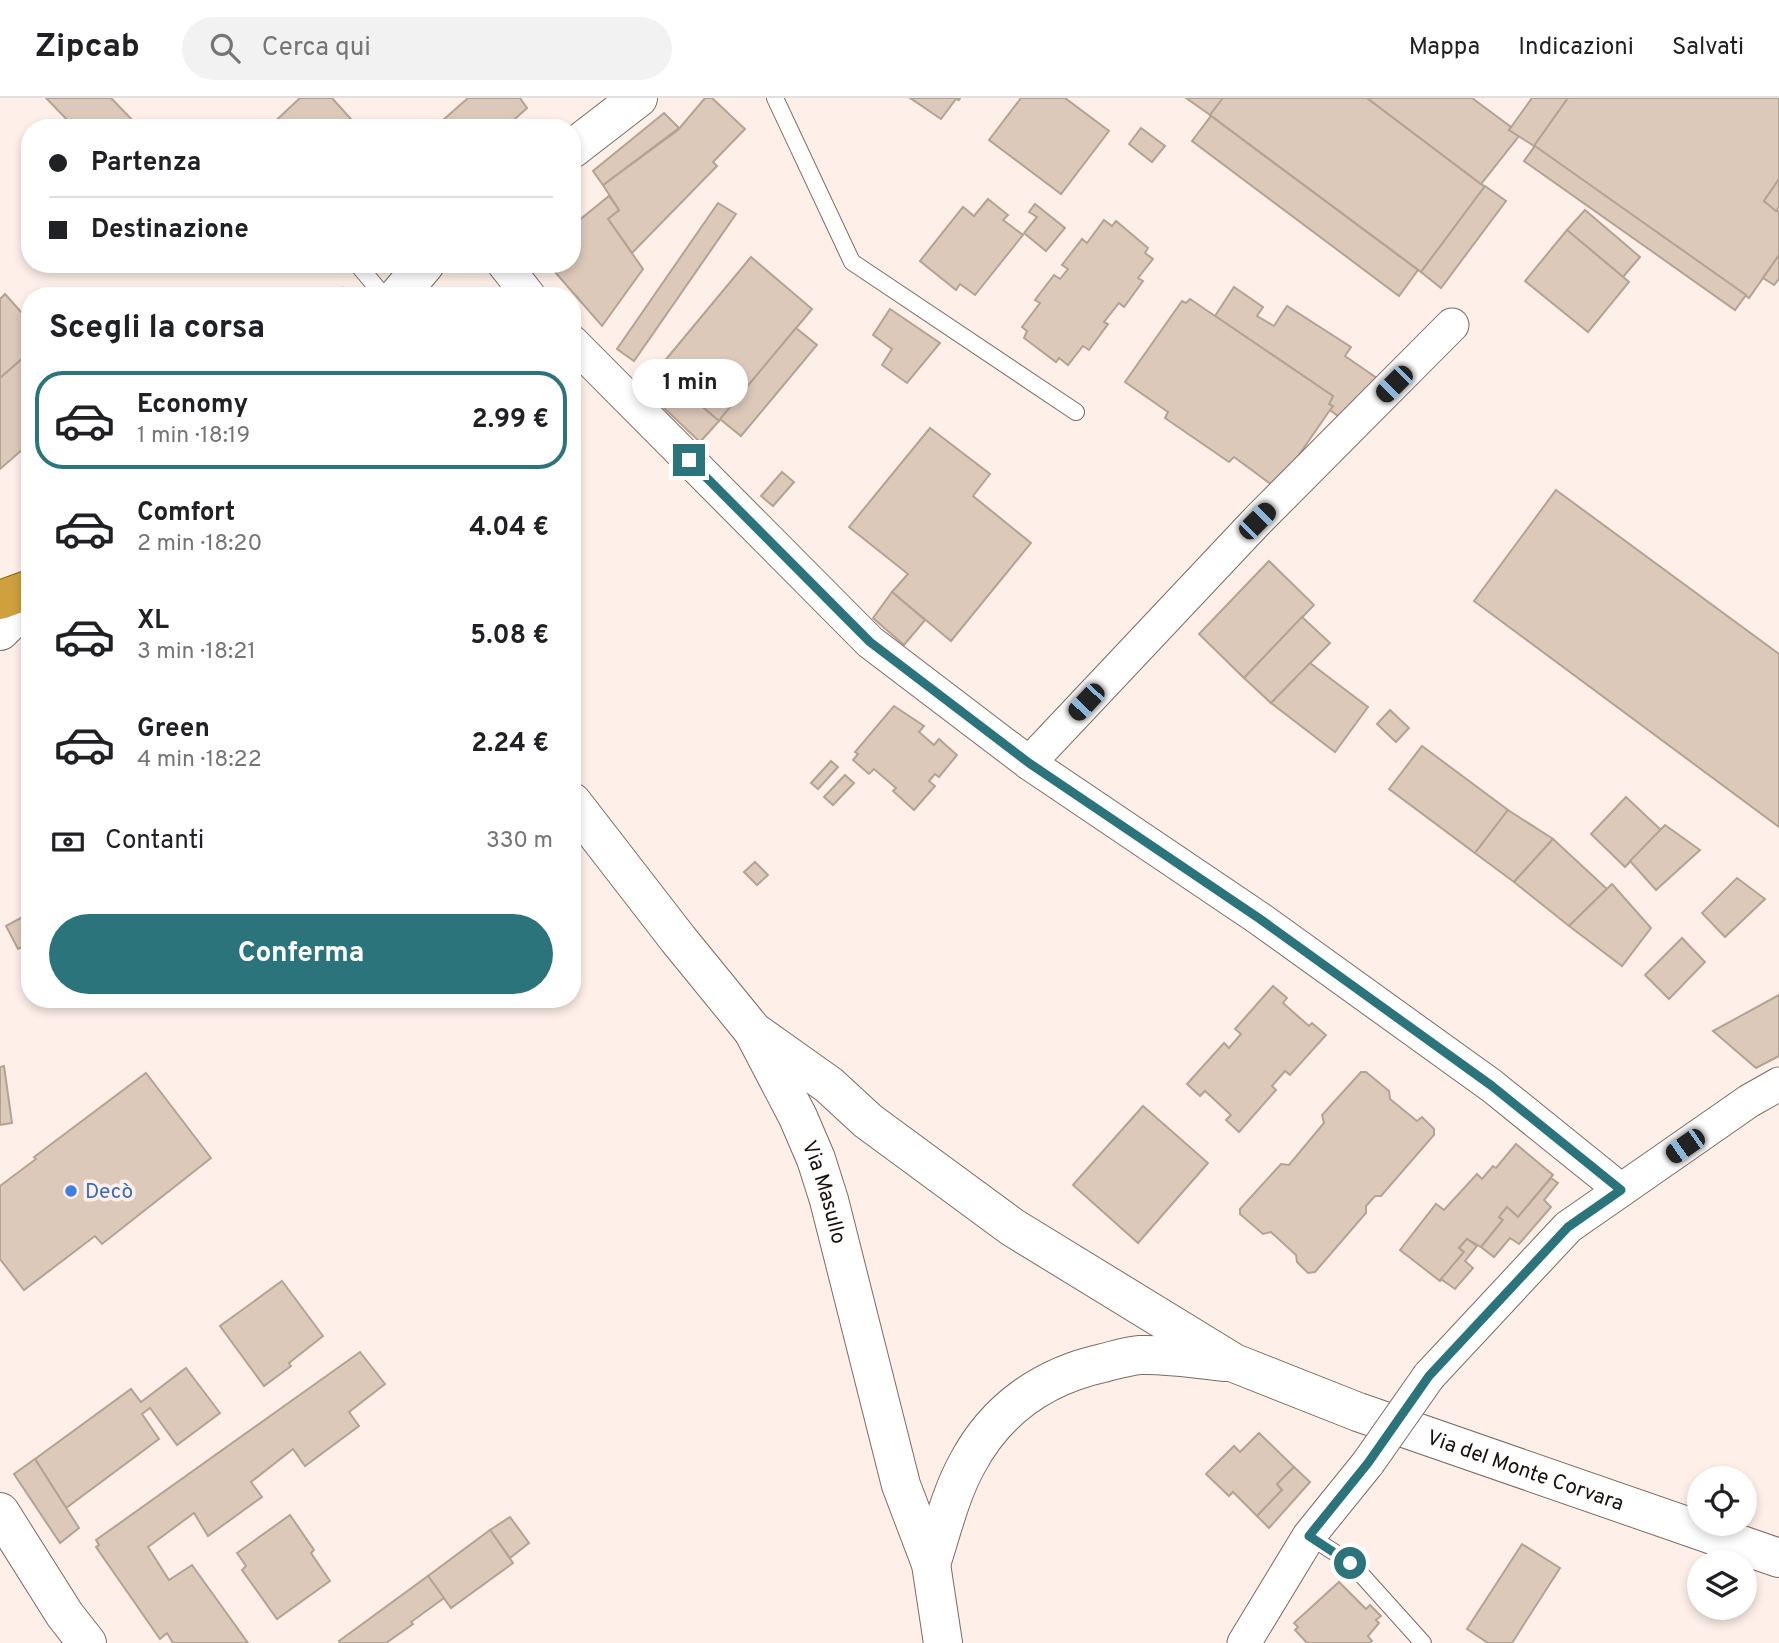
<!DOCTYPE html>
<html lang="it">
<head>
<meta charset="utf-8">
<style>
  :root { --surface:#fff; --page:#f2f2f2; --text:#202124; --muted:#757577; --line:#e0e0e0; --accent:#2b747c }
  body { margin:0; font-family:Overpass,sans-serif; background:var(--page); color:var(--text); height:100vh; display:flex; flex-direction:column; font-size:26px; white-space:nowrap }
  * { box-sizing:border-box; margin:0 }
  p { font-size:23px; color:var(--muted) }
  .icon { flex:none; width:38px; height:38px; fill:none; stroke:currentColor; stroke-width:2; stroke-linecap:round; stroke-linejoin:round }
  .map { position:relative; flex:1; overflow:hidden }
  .details { position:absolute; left:21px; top:189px; width:560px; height:721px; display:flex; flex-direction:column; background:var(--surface); border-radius:28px; box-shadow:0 4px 10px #0003 }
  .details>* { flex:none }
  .guide { position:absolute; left:21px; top:21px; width:560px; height:154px; border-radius:28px; box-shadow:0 4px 10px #0003; display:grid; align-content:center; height:154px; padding:0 28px; background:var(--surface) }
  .tools { position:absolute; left:1687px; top:1368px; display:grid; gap:14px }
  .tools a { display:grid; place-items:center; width:70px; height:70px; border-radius:50%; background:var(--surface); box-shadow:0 4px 10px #0003; font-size:35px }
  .end { position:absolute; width:32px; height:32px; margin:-16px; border:9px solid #2b747c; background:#fff; box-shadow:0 0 0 4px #fff }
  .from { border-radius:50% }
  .bubble { position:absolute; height:49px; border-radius:24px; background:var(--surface); box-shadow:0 4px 10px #0003; font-size:23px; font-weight:700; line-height:49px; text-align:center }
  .car { position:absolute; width:21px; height:42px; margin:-21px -10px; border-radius:9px; box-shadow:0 0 5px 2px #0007; background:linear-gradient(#222 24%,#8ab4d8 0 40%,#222 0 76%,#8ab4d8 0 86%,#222 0) }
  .guide b { display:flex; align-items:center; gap:24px; height:66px; font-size:26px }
  .guide b+b { border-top:2px solid var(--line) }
  .guide i { width:18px; height:18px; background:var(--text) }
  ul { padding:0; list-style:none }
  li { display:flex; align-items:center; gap:21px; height:98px; margin:0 14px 10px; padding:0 14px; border:4px solid transparent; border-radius:28px }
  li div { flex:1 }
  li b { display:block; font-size:26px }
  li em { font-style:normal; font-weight:700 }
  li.selected { border-color:var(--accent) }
  li>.icon { width:63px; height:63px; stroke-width:1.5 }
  h2 { padding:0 28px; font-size:32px; line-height:84px }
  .pay { display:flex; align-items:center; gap:18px; height:77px; padding:0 28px; font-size:26px }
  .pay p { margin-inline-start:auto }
  .button { display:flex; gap:14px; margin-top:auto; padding:14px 28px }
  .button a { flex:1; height:80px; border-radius:42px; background:var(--accent); color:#fff; font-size:28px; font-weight:700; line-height:80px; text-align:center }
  header { display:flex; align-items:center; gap:42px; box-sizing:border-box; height:98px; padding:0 35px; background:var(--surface); border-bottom:2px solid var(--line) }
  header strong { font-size:33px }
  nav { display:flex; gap:38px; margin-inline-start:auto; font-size:24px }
  .search { width:490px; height:63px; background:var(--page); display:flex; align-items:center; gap:18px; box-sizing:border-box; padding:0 24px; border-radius:38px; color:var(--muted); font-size:26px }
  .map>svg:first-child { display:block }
  .building { fill:#dcc9ba; stroke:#b4a293; stroke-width:2 }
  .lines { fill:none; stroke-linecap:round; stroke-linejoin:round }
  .service-casing { stroke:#7e6a61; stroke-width:18 }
  .minor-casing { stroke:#7e6a61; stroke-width:35 }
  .secondary-casing { stroke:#7e6a61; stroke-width:40 }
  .trunk-casing { stroke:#865f0e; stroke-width:40 }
  .path { stroke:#b7aba5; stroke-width:4.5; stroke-dasharray:5 3.5; stroke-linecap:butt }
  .service { stroke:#fff; stroke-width:16 }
  .minor { stroke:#fff; stroke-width:33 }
  .secondary { stroke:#fff; stroke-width:38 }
  .trunk { stroke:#cea03e; stroke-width:38 }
  .minor-bridge-casing { stroke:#7e6a61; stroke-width:35; stroke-linecap:butt }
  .minor-bridge { stroke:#fff; stroke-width:33 }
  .route { stroke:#2b747c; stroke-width:9 }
  .shop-dot { fill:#3f7fe0; stroke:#fef0e9; stroke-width:2.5 }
  .labels { text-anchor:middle; stroke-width:7; stroke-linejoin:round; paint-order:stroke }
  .shop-label { font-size:21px; fill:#366cbe; stroke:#fef0e9; text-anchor:start }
  .street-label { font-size:21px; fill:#18100d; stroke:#fef0e9 }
</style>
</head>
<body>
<header>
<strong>Zipcab</strong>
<div class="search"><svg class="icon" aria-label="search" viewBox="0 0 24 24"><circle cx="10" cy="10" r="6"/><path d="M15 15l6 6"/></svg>Cerca qui</div>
<nav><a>Mappa</a><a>Indicazioni</a><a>Salvati</a></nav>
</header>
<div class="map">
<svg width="1779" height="1545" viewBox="0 0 1779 1545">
  <rect width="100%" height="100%" fill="#fef0e9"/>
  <g class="building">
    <polygon points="46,0 111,0 140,30 75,30"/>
    <polygon points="300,0 332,0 359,30 268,30"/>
    <polygon points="468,0 520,0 527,10 505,30 434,30"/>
    <polygon points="705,0 712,0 745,31 713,64 717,68 632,155 608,121 619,112 603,87 678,32"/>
    <polygon points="910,0 960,0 959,2 956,1 941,21"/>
    <polygon points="1021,0 1065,0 1109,33 1061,96 989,42"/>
    <polygon points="1186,0 1223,0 1210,17"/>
    <polygon points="1223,0 1367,0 1485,89 1421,174 1210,17"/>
    <polygon points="1367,0 1472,0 1511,29 1509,32 1519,38 1481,86"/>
    <polygon points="1532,0 1568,0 1534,48 1509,32"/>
    <polygon points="1568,0 1779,0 1779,81 1764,103 1779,114 1779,157 1749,200 1534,48"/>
    <polygon points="664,15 679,30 603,87 593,73"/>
    <polygon points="1211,18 1418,172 1399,198 1192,43"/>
    <polygon points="1141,30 1165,48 1152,64 1129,46"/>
    <polygon points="1535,48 1746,197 1735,212 1524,63"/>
    <polygon points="1779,81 1779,109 1776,113 1764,103"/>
    <polygon points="1485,88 1506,103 1441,190 1421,174"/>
    <polygon points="609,98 619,112 608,121 643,171 602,228 548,166 572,166 572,128"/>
    <polygon points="988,101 1008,117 1003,122 1023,137 975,197 960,186 956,192 920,163 963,109 974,118"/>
    <polygon points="718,105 736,116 634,263 617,251"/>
    <polygon points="1035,106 1065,130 1046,153 1024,135 1037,119 1029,114"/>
    <polygon points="1585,112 1640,159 1623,179 1567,132"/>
    <polygon points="1104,122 1112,128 1116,123 1148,150 1145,155 1153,161 1138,180 1143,183 1124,209 1119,205 1104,224 1108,226 1089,252 1083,248 1068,267 1059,260 1056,264 1024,240 1027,233 1022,229 1040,205 1035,202 1054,177 1060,181 1068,171 1062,167 1082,141 1087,145"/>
    <polygon points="1567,132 1629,184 1588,234 1525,183"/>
    <polygon points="1779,157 1779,181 1774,187 1763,180"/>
    <polygon points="751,159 812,211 719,323 658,271"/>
    <polygon points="1234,189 1263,209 1257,218 1274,228 1287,208 1351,249 1345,258 1381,283 1343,322 1330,312 1333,308 1329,306 1333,298 1215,218"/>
    <polygon points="5,196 30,224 30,254 0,280 0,201"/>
    <polygon points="1190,201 1333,298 1329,306 1333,308 1330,312 1276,390 1234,359 1229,364 1165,320 1168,314 1125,284 1182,203 1186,205"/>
    <polygon points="890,211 940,245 907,285 882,267 892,251 873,237"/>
    <polygon points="796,230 817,247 741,338 720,321"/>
    <polygon points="30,254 30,345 0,371 0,280"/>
    <polygon points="659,272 719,323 700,344 643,290"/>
    <polygon points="930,330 990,376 973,398 1031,445 951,543 892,494 908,476 849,429"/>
    <polygon points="782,374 794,384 773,408 761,398"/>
    <polygon points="1556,392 1779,556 1779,729 1474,503"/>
    <polygon points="1269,463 1314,507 1244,580 1199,536"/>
    <polygon points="892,494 925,522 904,547 873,520"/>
    <polygon points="1302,519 1330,545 1271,605 1244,580"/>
    <polygon points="1310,565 1368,609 1335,654 1271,605"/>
    <polygon points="894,608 924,628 919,634 934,647 939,641 957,657 939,679 935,676 929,683 935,688 914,712 893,693 896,690 874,671 869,676 853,662 858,656 855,654"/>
    <polygon points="1390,612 1409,630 1396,644 1377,626"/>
    <polygon points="1422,648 1508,712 1475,755 1389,691"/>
    <polygon points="831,663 838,669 818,691 811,685"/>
    <polygon points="845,677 854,685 833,707 824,699"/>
    <polygon points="1626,699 1661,732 1625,769 1591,736"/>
    <polygon points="1508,712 1553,741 1514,784 1475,755"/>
    <polygon points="1665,727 1700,752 1656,792 1630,763"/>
    <polygon points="1553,741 1607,791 1569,828 1514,784"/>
    <polygon points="755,764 768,777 757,787 744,774"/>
    <polygon points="1737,780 1765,801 1725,839 1702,815"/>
    <polygon points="1612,786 1651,830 1622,868 1569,828"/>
    <polygon points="30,815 30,845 18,851 6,828"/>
    <polygon points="1682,840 1705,864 1669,901 1645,877"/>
    <polygon points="1273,888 1287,900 1283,905 1309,928 1312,925 1326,937 1290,977 1285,973 1272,988 1276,992 1239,1034 1226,1022 1231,1017 1205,993 1200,998 1187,986 1224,945 1229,950 1241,936 1235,931"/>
    <polygon points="1779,897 1779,958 1756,970 1713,933"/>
    <polygon points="4,968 12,1025 0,1027 0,969"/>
    <polygon points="1361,974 1366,974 1389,993 1390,1001 1417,1023 1422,1019 1434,1031 1434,1037 1381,1098 1375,1098 1366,1108 1366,1115 1315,1174 1308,1175 1297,1164 1296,1157 1271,1134 1263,1136 1240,1116 1240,1111 1281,1066 1289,1067 1324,1025 1322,1017"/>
    <polygon points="146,975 211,1060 102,1146 95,1138 24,1192 0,1161 0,1088 36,1061 34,1059"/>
    <polygon points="1143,1008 1208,1065 1138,1145 1073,1087"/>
    <polygon points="1516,1046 1553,1077 1518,1119 1507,1109 1499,1119 1503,1122 1481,1149 1467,1141 1459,1150 1464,1154 1440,1183 1400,1152 1436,1106 1444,1112 1477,1076 1482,1081 1493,1068 1496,1070"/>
    <polygon points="1551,1080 1558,1085 1544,1102 1551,1109 1519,1146 1510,1140 1494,1159 1481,1149 1503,1122 1499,1119 1507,1109 1518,1119"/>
    <polygon points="1467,1141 1477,1148 1465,1163 1473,1170 1455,1191 1441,1181 1464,1154 1459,1150"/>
    <polygon points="282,1183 323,1238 289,1265 291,1268 264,1288 220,1228"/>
    <polygon points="360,1254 385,1286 349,1314 359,1328 305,1368 293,1351 251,1384 262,1399 208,1438 194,1415 148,1449 169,1482 192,1467 248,1545 173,1545 167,1535 160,1541 96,1449 99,1447 96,1442"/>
    <polygon points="186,1270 220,1315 177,1347 150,1310 142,1316 159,1341 66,1410 35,1361 131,1291 141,1304"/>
    <polygon points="1259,1335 1294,1369 1277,1386 1282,1392 1257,1418 1233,1394 1229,1398 1206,1376 1234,1348 1240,1354"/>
    <polygon points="35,1361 79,1430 60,1445 14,1376"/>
    <polygon points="1294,1369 1310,1384 1269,1430 1257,1418 1282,1392 1277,1386"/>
    <polygon points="290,1417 314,1452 311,1455 330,1483 277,1521 242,1472 246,1468 237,1455"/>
    <polygon points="510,1419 529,1445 510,1460 490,1432"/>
    <polygon points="490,1432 513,1465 451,1510 428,1478"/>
    <polygon points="1522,1446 1560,1470 1512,1545 1488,1545 1467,1531"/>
    <polygon points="428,1478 444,1500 411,1524 413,1526 386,1545 340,1545 339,1543"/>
    <polygon points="1339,1484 1366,1511 1370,1507 1381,1518 1376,1522 1379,1525 1368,1538 1372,1543 1369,1545 1307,1545 1295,1532 1298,1529 1294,1525"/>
  </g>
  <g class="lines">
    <defs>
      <g id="service">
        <polyline points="775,0 852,164 1076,314"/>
        <polyline points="357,166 384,198"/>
        <polyline points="1309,1438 1351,1465 1423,1545"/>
      </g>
      <g id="minor">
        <polyline points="504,166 529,198"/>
        <polyline points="572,244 870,544 1029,665 1260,821 1492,988 1621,1092"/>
        <polyline points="1029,665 1257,423 1452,227"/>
        <polyline points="1429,1278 1568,1129 1749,1003 1779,986"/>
        <polyline points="1244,1545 1309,1438 1368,1365"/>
      </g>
      <g id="secondary">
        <polyline points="572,51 638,0"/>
        <polyline points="398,198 425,166"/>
        <polyline points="0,533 30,503"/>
        <path id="s1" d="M572,704L678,841L753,933L798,1019L816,1061L829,1102L901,1387L931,1466L943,1545"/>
        <path id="s2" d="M753,933L829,987L868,1023L1012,1129L1234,1265L1358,1314L1779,1460"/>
        <polyline points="0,1414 65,1517 87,1545"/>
        <path d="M931,1466C942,1433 950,1397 967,1366C996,1311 1044,1278 1103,1265C1115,1262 1128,1258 1140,1257C1168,1256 1197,1261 1225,1264"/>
      </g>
      <polyline id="trunk" points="0,502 30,491"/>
    </defs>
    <use href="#service" class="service-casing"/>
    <use href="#minor" class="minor-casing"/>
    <use href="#secondary" class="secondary-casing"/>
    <use href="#trunk" class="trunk-casing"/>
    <polyline class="path" points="334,198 344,190"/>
    <use href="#service" class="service"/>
    <use href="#minor" class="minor"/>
    <use href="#secondary" class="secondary"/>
    <use href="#trunk" class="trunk"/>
    <defs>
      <polyline id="minor-bridge" points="1368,1365 1429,1278"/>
    </defs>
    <use href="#minor-bridge" class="minor-bridge-casing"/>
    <use href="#minor-bridge" class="minor-bridge"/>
  </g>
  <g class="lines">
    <polyline class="route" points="689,362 870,544 1029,665 1260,821 1492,988 1621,1092 1568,1129 1429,1278 1368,1365 1309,1438 1350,1465"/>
  </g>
  <circle class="shop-dot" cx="71" cy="1093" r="7"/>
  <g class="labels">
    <g class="shop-label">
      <text x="85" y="1100">Decò</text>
    </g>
    <g class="street-label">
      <text dy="7" stroke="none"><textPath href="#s1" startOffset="469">Via Masullo</textPath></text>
      <text dy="7" stroke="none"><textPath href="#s2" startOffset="896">Via del Monte Corvara</textPath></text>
    </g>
  </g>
</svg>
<div class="tools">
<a><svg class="icon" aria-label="locate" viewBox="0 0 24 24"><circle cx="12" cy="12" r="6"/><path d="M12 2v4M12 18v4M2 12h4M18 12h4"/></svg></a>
<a><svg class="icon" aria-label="layers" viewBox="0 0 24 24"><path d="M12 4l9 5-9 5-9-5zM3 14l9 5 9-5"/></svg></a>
</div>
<i class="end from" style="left:1350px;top:1465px"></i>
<i class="end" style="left:689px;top:362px"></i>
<div class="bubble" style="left:632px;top:261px;width:116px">1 min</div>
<i class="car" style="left:1394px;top:286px;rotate:225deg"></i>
<i class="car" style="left:1257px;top:423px;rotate:45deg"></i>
<i class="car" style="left:1086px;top:604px;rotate:223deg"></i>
<i class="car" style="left:1685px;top:1048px;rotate:235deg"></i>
<div class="guide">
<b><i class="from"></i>Partenza</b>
<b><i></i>Destinazione</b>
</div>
<section class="details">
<h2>Scegli la corsa</h2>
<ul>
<li class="selected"><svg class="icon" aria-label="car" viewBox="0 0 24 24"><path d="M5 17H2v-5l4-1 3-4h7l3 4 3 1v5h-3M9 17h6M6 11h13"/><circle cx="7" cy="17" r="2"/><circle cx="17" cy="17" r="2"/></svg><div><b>Economy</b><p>1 min · 18:19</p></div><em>2.99 €</em></li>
<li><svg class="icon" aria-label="car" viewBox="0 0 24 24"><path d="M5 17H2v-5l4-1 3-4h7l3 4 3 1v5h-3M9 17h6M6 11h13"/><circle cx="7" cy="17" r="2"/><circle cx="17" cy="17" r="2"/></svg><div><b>Comfort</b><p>2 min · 18:20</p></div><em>4.04 €</em></li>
<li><svg class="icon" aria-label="car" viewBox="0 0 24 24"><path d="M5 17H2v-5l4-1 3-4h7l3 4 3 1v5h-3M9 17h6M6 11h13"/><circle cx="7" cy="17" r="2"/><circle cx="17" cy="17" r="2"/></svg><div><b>XL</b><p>3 min · 18:21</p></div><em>5.08 €</em></li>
<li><svg class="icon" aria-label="car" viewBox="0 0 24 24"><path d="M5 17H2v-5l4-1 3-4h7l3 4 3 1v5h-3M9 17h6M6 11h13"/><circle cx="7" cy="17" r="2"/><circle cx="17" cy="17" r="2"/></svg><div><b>Green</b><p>4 min · 18:22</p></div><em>2.24 €</em></li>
</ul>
<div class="pay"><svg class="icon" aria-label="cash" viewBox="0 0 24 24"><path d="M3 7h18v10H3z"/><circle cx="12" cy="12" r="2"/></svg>Contanti<p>330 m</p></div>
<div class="button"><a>Conferma</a></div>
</section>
</div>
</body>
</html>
